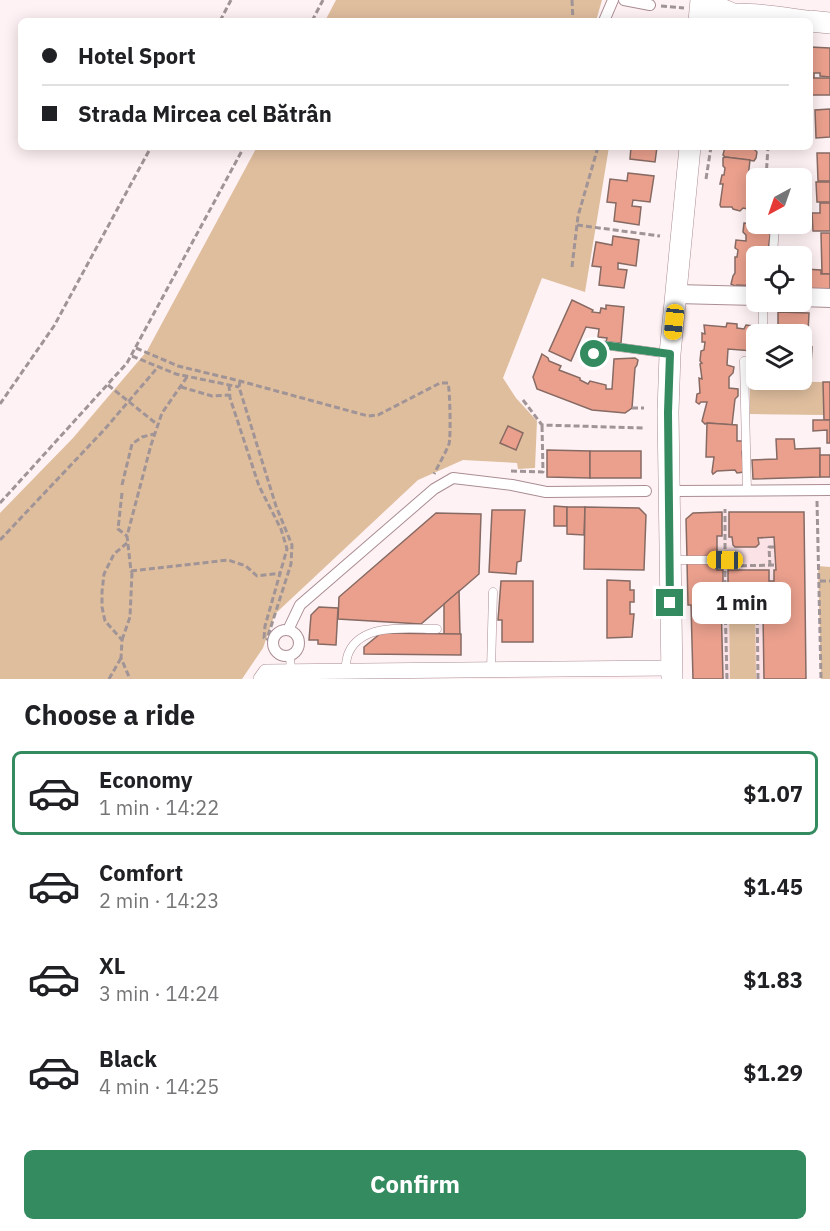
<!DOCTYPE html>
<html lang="en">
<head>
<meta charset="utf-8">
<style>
  :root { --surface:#fff; --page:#f6f6f6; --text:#202124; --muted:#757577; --line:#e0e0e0; --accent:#348b60 }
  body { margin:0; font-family:"IBM Plex Sans",sans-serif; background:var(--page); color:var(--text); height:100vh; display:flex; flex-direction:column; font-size:22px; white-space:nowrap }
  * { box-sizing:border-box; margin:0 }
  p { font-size:20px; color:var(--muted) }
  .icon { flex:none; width:33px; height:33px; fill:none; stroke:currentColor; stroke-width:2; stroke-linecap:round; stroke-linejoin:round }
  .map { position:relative; height:679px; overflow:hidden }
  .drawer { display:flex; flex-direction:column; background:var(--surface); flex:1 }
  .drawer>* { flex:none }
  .guide { position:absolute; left:18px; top:18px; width:795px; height:132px; border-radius:9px; box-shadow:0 3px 15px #0003; display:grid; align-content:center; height:132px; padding:0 24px; background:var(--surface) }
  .needle { width:39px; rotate:220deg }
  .buttons { position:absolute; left:746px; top:168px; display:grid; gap:12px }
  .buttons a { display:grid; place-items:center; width:66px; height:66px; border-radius:9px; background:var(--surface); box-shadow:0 3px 15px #0003; font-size:30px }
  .end { position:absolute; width:27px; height:27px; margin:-14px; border:8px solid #348b60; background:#fff; box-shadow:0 0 0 3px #fff }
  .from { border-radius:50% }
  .bubble { position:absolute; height:42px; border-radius:9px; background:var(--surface); box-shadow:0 3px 15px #0003; font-size:20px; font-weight:800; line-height:42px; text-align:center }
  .car { position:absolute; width:18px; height:36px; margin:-18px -9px; border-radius:8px; box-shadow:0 0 4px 2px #0007; background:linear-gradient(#f5c518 24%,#345 0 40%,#f5c518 0 76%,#345 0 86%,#f5c518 0) }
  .guide b { display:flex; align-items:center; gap:21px; height:57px; font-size:22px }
  .guide b+b { border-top:2px solid var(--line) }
  .guide i { width:15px; height:15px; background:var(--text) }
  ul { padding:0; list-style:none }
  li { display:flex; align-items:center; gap:18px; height:84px; margin:0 12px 9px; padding:0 12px; border:3px solid transparent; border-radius:9px }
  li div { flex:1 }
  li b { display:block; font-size:22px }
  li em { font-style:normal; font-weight:800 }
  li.current { border-color:var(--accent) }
  li>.icon { width:54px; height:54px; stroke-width:1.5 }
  h2 { padding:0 24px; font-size:27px; line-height:72px }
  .action { display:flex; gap:12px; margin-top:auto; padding:12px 24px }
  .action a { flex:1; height:69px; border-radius:9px; background:var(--accent); color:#fff; font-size:24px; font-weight:800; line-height:69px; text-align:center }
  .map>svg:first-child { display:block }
  .built { fill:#fbe2e7 }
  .green { fill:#dfbe9e }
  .building { fill:#eaa08d; stroke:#866a63; stroke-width:1.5 }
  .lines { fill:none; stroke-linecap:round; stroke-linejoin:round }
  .service-casing { stroke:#aa8d93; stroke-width:9 }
  .pedestrian-casing { stroke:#aa8d93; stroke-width:12 }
  .minor-casing { stroke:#aa8d93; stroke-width:16 }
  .tertiary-casing { stroke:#aa8d93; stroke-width:20 }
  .secondary-casing { stroke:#aa8d93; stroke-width:22 }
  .path { stroke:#a19496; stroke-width:3; stroke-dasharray:6 3; stroke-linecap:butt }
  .service { stroke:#fff; stroke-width:8 }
  .pedestrian { stroke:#fff; stroke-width:10 }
  .minor { stroke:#fff; stroke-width:15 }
  .tertiary { stroke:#fff; stroke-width:18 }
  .secondary { stroke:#fff; stroke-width:21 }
  .route { stroke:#348b60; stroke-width:8 }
</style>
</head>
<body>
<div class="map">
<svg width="830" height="679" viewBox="0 0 830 679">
  <rect width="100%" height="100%" fill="#fff2f4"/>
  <polygon class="built" points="804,512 806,679 693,679 691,606 688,605 686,519 693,513"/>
  <g class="green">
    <polygon points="336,0 602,0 596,21 325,21"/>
    <polygon points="257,147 609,147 585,292 542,278 503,378 516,398 537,421 535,468 518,469 517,463 463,460 418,480 275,614 263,648 242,679 0,679 0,513 73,438 147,351"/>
    <polygon points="750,381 823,382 824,415 750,414"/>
    <polygon points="818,566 830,567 830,679 821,679"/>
    <polygon points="729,604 755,604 756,679 730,679"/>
  </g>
  <g class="building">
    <polygon points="810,47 830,48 830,77 820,76 820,73 814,73 814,78 810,77"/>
    <rect x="810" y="78" width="20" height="17"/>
    <polygon points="830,109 830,137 816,138 815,110"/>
    <polygon points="631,147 657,147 655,162 630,159"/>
    <polygon points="725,147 755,147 755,150 757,152 756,158 754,161 725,157 723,155"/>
    <polygon points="817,153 830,153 830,181 818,181"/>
    <polygon points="725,157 750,160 747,186 756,187 755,212 750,212 748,209 743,208 740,211 733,209 732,207 721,207 720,205 723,184 720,184 722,175 724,175 725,168 723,166 723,158"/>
    <polygon points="628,173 654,176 650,202 633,200 632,206 641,207 639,225 614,221 616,203 607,202 610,179 627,181"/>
    <polygon points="816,182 830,182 830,202 817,202"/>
    <polygon points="820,203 830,203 830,231 813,231 812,213 820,213"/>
    <polygon points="744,223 771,227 768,252 770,256 756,256 756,286 737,285 735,286 731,284 733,276 735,273 735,257 737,257 738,250 735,248 736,240 746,241 746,235 743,232"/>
    <polygon points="821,233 830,233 830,274 822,274"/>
    <polygon points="613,236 639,240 636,266 618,263 618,269 627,270 624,288 599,285 601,267 592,266 596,242 612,245"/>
    <polygon points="804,269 821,270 821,274 830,274 830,294 806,291 806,286 802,286 801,274 804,274"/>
    <polygon points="572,300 593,310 592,312 600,313 601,308 606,309 606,305 624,307 621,343 606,342 607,338 598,337 599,329 586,327 571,361 549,351"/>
    <polygon points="778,312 809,313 808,333 778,331"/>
    <polygon points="727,323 737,324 737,328 744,329 746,325 754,326 756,328 753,351 728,349 727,365 734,367 733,373 729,377 729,388 738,389 738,396 735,399 732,425 707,423 705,424 702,421 707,402 701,402 699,404 696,402 697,394 700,393 699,378 702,379 700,364 702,363 700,361 701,351 704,350 705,342 702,342 702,333 705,334 704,325 726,327"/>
    <polygon points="803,346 812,347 810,382 777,381 801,380 801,348"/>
    <polygon points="542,354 548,358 549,361 561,366 559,370 580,378 580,380 588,384 590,381 606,385 606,389 612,389 614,359 635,358 638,360 637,365 635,368 632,408 625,413 592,410 537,389 533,377"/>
    <polygon points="823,382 830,382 830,420 824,420"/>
    <polygon points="813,420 830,420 830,443 827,443 827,430 813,431"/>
    <polygon points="707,423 737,425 737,441 745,441 744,448 742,452 744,472 737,473 735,470 717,471 713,474 712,472 714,457 706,457"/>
    <polygon points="508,426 523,433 516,450 500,443"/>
    <polygon points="776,439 794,439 795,449 820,448 820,477 753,479 752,460 777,459"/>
    <polygon points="547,450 590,451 590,478 547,477"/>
    <rect x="590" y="451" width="51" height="27"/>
    <rect x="820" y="455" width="10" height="22"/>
    <polygon points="554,506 567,507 567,526 554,526"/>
    <polygon points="567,507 585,507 584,535 567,534"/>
    <polygon points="585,507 639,508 646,515 644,570 584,569"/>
    <polygon points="492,510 525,510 521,561 517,562 516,574 489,572"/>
    <polygon points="722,512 722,536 717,536 717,557 687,558 686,519 693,513"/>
    <polygon points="729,512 804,512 806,679 764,679 763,614 778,614 778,599 721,599 723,679 693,679 691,605 688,605 687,562 717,562 717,570 723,570 723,588 728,588 728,570 769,570 769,581 774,581 774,570 776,570 774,537 758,538 759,544 756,547 735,547 733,545 732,537 729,537"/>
    <polygon points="436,513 481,514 479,574 421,624 338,619 339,597"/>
    <polygon points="607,580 630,581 630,590 634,590 634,602 630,602 630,614 634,614 632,637 607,638"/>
    <polygon points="501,581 533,581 533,642 502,642 502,620 498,620"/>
    <polygon points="459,591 460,635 444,634 444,604"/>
    <polygon points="319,607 338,608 336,645 318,644 318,640 309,640 311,615"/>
    <polygon points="381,633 461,634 461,655 364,654 364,647"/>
  </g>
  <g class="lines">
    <defs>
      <g id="service">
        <polyline points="773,256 775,224"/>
        <polyline points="763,334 763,302"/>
        <polyline points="586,362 603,345 669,354"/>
        <polyline points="747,491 744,361 756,361"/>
        <polyline points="673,560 725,560"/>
        <polyline points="290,656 291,672"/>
        <polyline points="491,670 493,592"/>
        <path d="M345,671C346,666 346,658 349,652C363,622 410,629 437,629"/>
      </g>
      <g id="pedestrian">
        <polyline points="624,0 650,5"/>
        <polyline points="604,21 613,0"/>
        <polyline points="675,491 830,490"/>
        <circle cx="286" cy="643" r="13"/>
        <polyline points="288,630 300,605 434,489 453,478 512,485 546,492 646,491"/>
      </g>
      <polyline id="minor" points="261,679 266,672 672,668"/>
      <g id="tertiary">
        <polyline points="676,294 756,296"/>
        <polyline points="801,297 830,298"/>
      </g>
      <g id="secondary">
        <polyline points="709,0 719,8 733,14"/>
        <polyline points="699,21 701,0"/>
        <path d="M718,21C732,7 786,19 806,21"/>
        <polyline points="810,21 830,23"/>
        <polyline points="672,679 668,412 670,354 690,147"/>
      </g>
    </defs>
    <use href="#service" class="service-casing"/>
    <use href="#pedestrian" class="pedestrian-casing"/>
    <use href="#minor" class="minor-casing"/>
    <use href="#tertiary" class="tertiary-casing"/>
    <use href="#secondary" class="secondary-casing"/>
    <g class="path">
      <polyline points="572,0 573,21"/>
      <polyline points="661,6 684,8"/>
      <polyline points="220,21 231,0"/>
      <polyline points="312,21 323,0"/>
      <polyline points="766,178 768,147"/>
      <polyline points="706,179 711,147"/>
      <polyline points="577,225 660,236"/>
      <polyline points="572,267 578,216 598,147"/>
      <path d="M136,348L178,366L240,381L368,416L378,415L440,383H448C450,390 451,437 449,444C445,454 439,464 434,474"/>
      <polyline points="132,356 176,374 239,387"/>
      <polyline points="187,377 162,413 151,445 127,536 131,571 228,560 246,566 257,576 281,573"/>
      <polyline points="240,381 239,387 276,506 292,545 291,564 267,639 273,642"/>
      <polyline points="108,385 158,425"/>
      <polyline points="229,385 230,398 259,486 281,529 287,549 265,626 264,638 267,639"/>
      <polyline points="181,387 212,396 229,395"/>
      <polyline points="523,400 542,425 644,428"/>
      <polyline points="0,404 54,326 151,147"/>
      <polyline points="632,408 644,408"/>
      <polyline points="511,471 543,472 542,425"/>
      <polyline points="122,485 132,444 142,437 154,434"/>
      <polyline points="122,493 118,529 127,536"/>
      <polyline points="817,501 821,679"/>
      <polyline points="0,503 127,363 244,147"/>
      <polyline points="0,540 104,430 158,367"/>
      <polyline points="127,543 114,554 104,574 102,592 102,607 105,621 122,640 121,658 130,679"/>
      <polyline points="725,549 725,509"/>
      <polyline points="732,566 776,565"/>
      <polyline points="770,566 769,547 775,547"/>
      <polyline points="725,571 725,588"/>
      <polyline points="820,581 830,581"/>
      <polyline points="729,601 774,601 774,599"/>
      <polyline points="757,601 758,679"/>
      <polyline points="122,640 130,617 132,572"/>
      <polyline points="109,679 121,658"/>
      <polyline points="727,679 725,601 729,599"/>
    </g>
    <use href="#service" class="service"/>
    <use href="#pedestrian" class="pedestrian"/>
    <use href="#minor" class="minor"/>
    <use href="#tertiary" class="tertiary"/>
    <use href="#secondary" class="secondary"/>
  </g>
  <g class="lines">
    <polyline class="route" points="594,354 603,345 670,354 668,412 670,603"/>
  </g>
</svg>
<div class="buttons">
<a><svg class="needle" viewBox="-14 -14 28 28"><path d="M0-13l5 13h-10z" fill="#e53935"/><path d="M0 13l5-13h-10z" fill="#757577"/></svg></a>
<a><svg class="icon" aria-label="locate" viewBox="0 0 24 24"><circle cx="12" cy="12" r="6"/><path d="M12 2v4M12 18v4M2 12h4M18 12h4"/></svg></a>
<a><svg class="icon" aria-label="layers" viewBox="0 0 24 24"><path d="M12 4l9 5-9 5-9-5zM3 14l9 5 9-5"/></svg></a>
</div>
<i class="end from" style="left:594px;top:354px"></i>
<i class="end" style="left:670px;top:603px"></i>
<div class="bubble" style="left:692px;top:582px;width:99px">1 min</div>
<i class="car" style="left:674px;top:322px;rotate:186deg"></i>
<i class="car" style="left:725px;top:560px;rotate:271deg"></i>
<div class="guide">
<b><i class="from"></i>Hotel Sport</b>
<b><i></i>Strada Mircea cel Bătrân</b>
</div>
</div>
<section class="drawer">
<h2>Choose a ride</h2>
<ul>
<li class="current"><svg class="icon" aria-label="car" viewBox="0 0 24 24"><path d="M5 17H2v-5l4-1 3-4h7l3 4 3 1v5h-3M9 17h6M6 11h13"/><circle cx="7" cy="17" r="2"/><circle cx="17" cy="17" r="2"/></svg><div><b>Economy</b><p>1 min · 14:22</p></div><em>$1.07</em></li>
<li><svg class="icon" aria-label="car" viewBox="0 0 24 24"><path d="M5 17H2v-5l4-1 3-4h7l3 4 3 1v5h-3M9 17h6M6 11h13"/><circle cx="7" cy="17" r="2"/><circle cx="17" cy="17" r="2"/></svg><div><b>Comfort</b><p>2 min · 14:23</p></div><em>$1.45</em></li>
<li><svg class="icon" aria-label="car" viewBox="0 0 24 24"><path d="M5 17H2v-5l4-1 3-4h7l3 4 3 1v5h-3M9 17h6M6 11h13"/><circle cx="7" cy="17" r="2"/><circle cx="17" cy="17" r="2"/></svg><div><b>XL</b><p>3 min · 14:24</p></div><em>$1.83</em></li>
<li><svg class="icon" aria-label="car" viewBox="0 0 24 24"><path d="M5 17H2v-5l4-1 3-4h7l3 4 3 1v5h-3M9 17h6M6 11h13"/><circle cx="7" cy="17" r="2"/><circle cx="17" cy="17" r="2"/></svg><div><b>Black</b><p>4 min · 14:25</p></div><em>$1.29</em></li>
</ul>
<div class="action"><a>Confirm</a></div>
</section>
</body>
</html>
